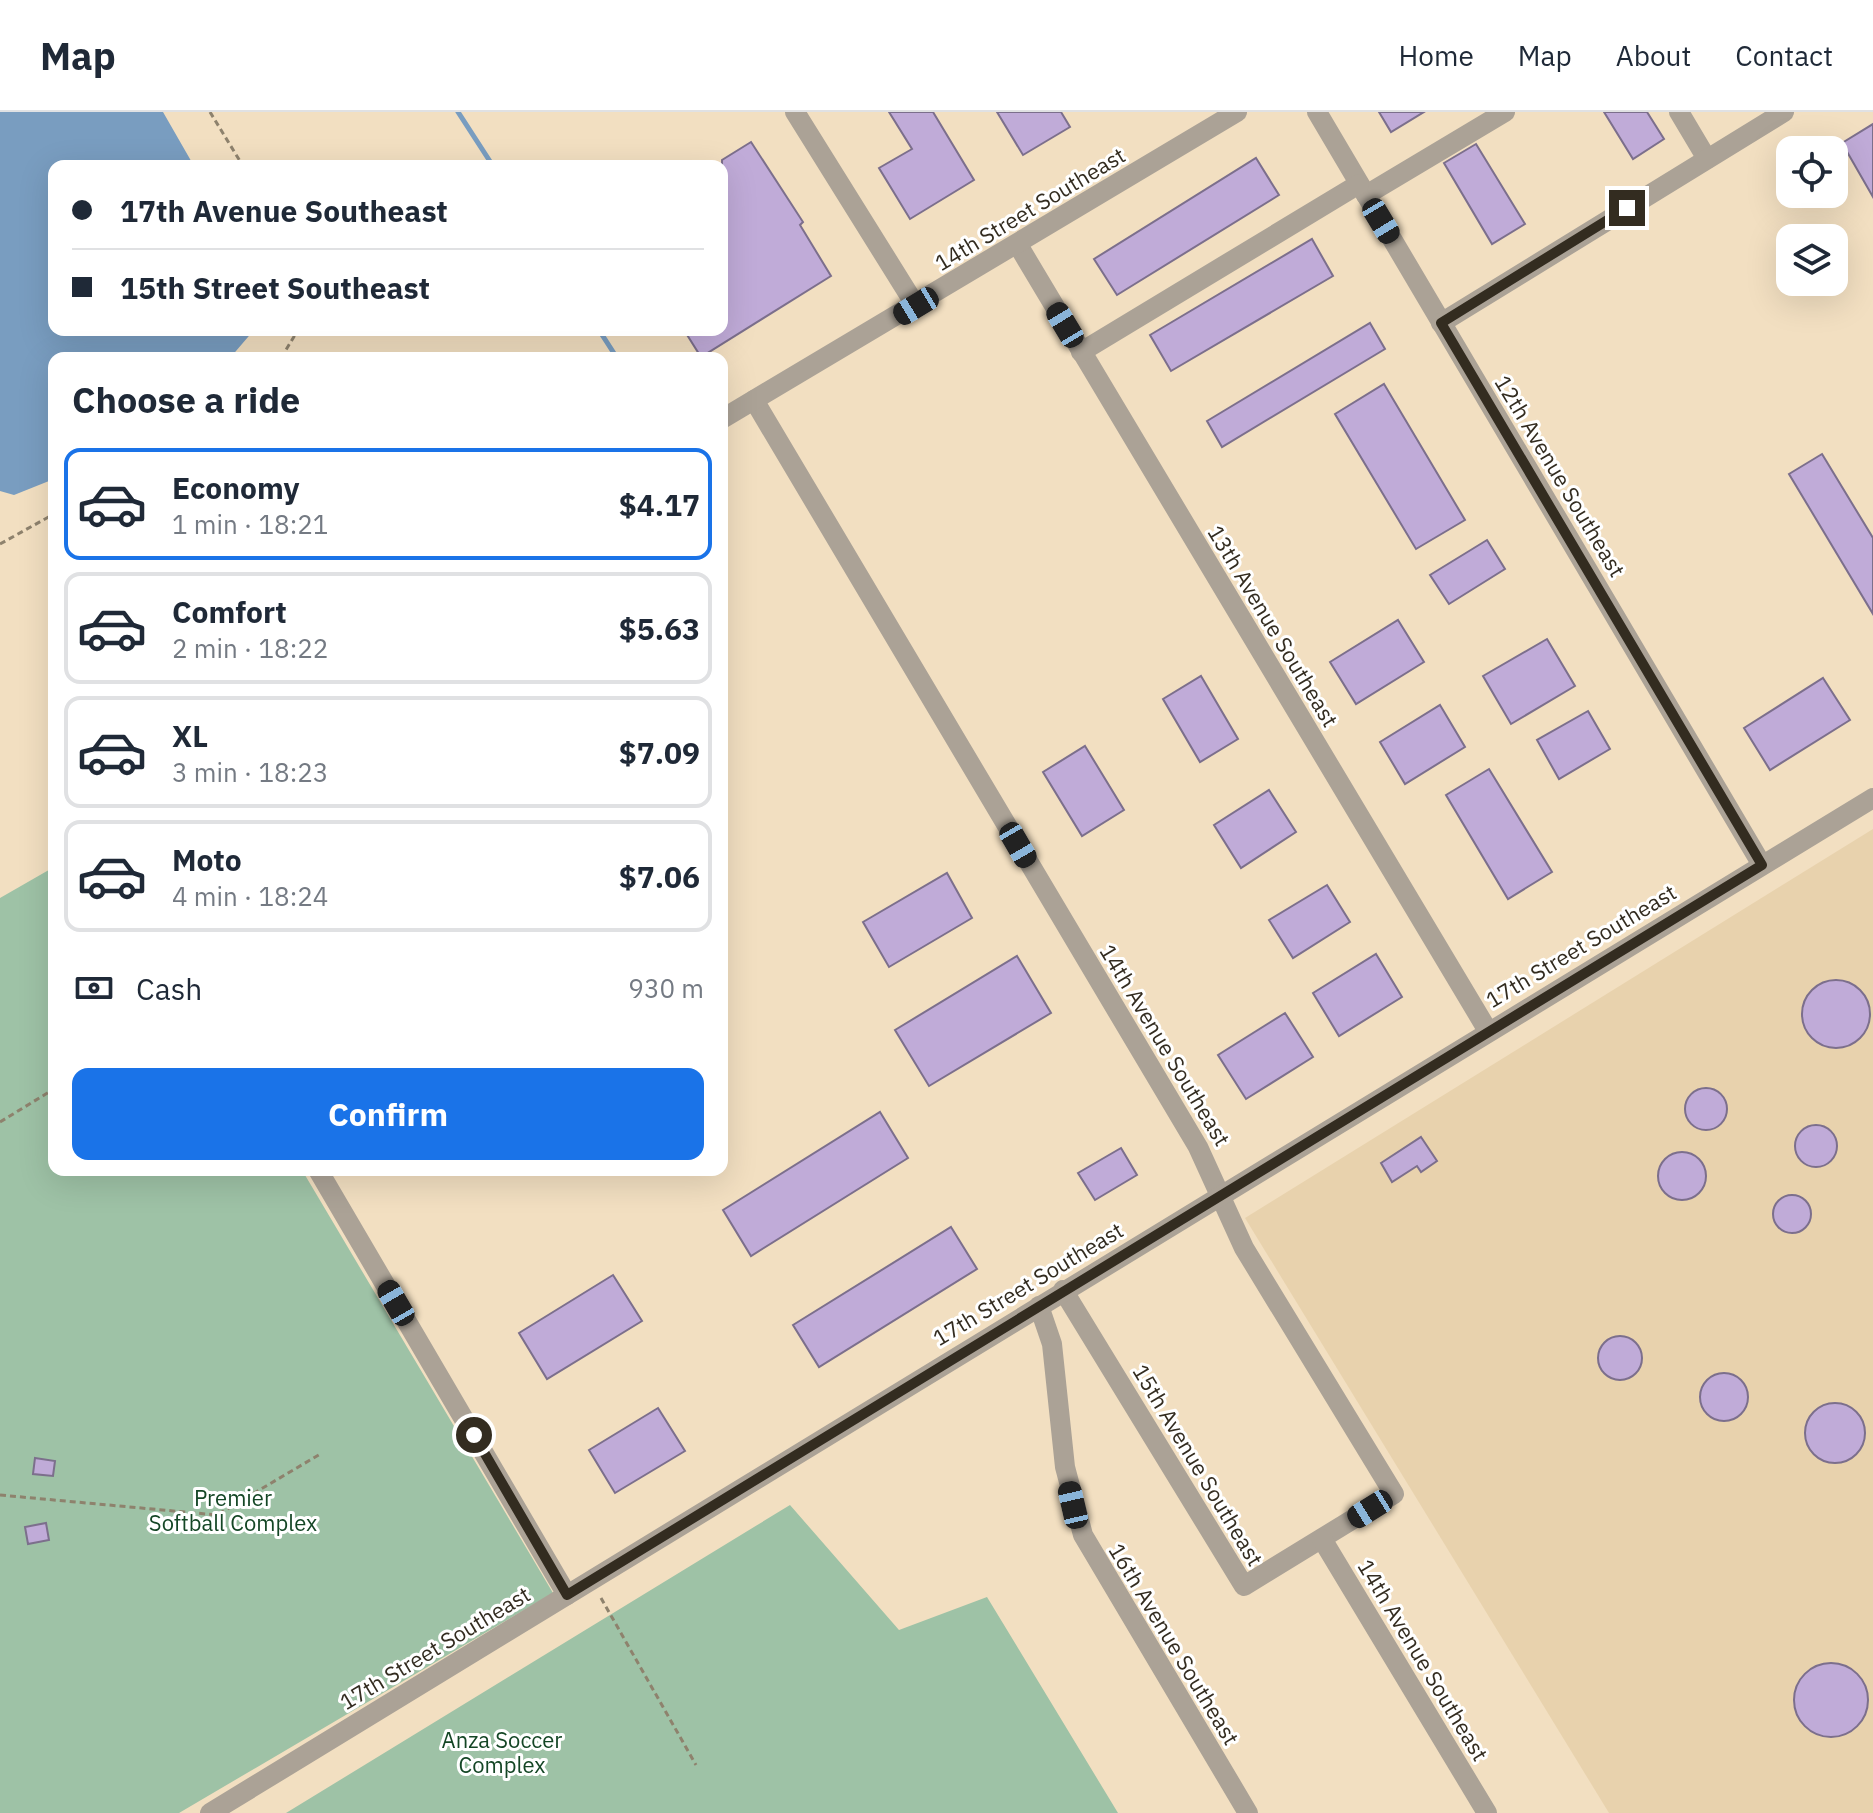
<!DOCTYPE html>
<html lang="en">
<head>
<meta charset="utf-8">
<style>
  :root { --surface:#fff; --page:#f2f2f3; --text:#1f2937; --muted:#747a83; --line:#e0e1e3; --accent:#1a73e8 }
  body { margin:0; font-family:"IBM Plex Sans",sans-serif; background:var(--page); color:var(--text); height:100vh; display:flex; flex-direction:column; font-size:30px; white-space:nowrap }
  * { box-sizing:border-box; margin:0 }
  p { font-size:26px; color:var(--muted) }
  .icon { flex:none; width:44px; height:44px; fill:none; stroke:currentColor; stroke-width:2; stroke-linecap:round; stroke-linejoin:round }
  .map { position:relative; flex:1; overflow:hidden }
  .sheet { position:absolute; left:48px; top:240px; width:680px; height:824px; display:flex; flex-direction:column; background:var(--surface); border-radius:16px; box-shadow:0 8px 32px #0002 }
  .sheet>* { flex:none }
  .banner { position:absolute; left:48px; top:48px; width:680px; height:176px; border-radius:16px; box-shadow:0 8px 32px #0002; display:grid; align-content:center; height:176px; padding:0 24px; background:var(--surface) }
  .buttons { position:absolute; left:1776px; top:24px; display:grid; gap:16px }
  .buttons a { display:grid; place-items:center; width:72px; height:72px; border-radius:16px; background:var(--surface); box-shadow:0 8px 32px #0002; font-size:40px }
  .end { position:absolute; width:36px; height:36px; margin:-18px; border:10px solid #332c20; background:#fff; box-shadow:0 0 0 4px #fff }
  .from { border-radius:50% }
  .car { position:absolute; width:24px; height:48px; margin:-24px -12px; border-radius:10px; box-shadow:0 0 6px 2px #0007; background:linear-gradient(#222 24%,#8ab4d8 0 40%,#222 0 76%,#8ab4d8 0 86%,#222 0) }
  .banner b { display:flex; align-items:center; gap:28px; height:76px; font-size:30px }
  .banner b+b { border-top:2px solid var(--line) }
  .banner i { width:20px; height:20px; background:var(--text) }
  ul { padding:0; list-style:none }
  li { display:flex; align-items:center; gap:24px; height:112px; margin:0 16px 12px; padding:0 8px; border:4px solid var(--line); border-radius:16px }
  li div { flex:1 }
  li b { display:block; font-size:30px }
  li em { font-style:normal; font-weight:700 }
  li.active { border-color:var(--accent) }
  li>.icon { width:72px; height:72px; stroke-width:1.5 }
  h2 { padding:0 24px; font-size:36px; line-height:96px }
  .pay { display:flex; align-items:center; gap:20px; height:88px; padding:0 24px; font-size:30px }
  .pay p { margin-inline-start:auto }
  .cta { display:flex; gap:16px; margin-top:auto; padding:16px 24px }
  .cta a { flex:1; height:92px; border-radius:16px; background:var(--accent); color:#fff; font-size:32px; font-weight:700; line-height:92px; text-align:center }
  header { display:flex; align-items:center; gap:48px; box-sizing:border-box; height:112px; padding:0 40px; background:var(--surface); border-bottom:2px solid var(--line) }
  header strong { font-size:38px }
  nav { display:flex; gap:44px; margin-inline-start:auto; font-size:28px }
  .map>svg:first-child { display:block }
  .built { fill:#e8d2ad }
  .green { fill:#9ec2a6 }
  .water { fill:#799dc0 }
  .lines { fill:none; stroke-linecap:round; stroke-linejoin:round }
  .stream { stroke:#799dc0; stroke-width:5 }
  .building { fill:#c0abd8; stroke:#7c6f8c; stroke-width:2 }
  .path { stroke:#8e826d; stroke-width:3; stroke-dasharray:6 4; stroke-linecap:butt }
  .minor { stroke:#aba296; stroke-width:20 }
  .route { stroke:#332c20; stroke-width:10 }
  .labels { text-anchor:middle; stroke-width:6; stroke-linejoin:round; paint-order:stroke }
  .street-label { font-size:22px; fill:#332c20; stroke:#fff }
  .park-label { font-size:22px; fill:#144625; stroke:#fff }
</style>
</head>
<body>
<header>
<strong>Map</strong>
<nav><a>Home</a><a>Map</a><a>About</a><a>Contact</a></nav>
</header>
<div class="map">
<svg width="1873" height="1701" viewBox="0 0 1873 1701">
  <rect width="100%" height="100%" fill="#f2dfc1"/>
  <polygon class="built" points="1873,717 1873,1701 1609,1701 1245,1106"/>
  <g class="green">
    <polygon points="54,755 54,1058 302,1058 553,1481 179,1701 0,1701 0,786"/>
    <polygon points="790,1393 899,1518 987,1485 1118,1701 286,1701"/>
  </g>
  <polygon class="water" points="0,0 163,0 194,54 54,54 54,218 254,218 230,246 54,246 54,367 14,383 0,379"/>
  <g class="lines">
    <g class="stream">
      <polyline points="458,0 493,54"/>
      <polyline points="599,218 617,246"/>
    </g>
  </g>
  <g class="building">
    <polygon points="889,0 933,0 974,68 910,107 879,56 912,37"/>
    <polygon points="997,0 1061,0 1070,15 1023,43"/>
    <polygon points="1379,0 1424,0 1391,20"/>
    <polygon points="1604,0 1647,0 1664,27 1633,47"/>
    <polygon points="1873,12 1873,85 1842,31"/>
    <polygon points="751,30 803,110 800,113 831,164 701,245 684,218 722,218 722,48"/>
    <polygon points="1476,32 1525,112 1492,132 1444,51"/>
    <polygon points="1256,46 1279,83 1117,183 1094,147"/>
    <polygon points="1312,127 1333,164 1171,259 1150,223"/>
    <polygon points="1370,211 1385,237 1222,335 1207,309"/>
    <polygon points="1384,272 1465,408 1416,437 1335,302"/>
    <polygon points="1822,342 1873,426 1873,502 1789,362"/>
    <polygon points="1487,428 1505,457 1449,492 1430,463"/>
    <polygon points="1398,508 1424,550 1356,592 1330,550"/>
    <polygon points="1547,527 1575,574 1511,612 1483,564"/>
    <polygon points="1201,564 1238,627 1200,650 1163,587"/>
    <polygon points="1823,566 1850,608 1770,658 1744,616"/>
    <polygon points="1440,593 1465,635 1405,672 1380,630"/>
    <polygon points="1588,599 1610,637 1559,667 1537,628"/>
    <polygon points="1085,634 1124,698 1082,724 1043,660"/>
    <polygon points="1489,657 1552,760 1508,787 1446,683"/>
    <polygon points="1269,678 1296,720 1241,756 1214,713"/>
    <polygon points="947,761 972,806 889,855 863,810"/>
    <polygon points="1327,773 1350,810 1293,846 1269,808"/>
    <polygon points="1376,842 1402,885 1339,924 1313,881"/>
    <polygon points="1017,844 1051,901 929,974 895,918"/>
    <circle cx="1836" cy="902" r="34"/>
    <polygon points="1285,901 1313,945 1246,987 1218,943"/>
    <circle cx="1706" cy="997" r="21"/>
    <polygon points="880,1000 908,1046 751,1144 723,1098"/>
    <circle cx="1816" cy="1034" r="21"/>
    <polygon points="1421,1025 1437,1049 1421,1060 1417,1054 1392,1070 1381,1051"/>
    <polygon points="1121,1036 1137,1063 1095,1088 1078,1061"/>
    <circle cx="1682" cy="1064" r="24"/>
    <circle cx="1792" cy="1102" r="19"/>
    <polygon points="951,1115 977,1157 819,1255 793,1213"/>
    <polygon points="613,1163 642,1209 547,1267 519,1221"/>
    <circle cx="1620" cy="1246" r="22"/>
    <circle cx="1724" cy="1285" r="24"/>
    <circle cx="1835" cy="1321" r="30"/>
    <polygon points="658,1296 685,1339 615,1381 589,1338"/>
    <polygon points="35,1346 55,1349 53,1364 33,1362"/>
    <polygon points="46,1411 49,1428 28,1432 25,1415"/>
    <circle cx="1831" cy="1588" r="37"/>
  </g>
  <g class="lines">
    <g class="path">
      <polyline points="210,0 243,54"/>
      <polyline points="281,246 298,218"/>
      <polyline points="0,432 54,402"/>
      <polyline points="0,1010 54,977"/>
      <polyline points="0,1383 217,1403 322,1341"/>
      <polyline points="601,1486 696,1653"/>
    </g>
    <g class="minor">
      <polyline points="795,0 916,194"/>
      <polyline points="1317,0 1762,753"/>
      <polyline points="1679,0 1707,47"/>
      <polyline points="1366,83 1505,0"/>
      <polyline points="1018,133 1488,919"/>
      <polyline points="1441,211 1784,0"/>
      <polyline points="1081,240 1359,72"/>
      <polyline points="754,288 1198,1035 1244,1136 1394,1382 1244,1474 1063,1178"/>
      <polyline points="722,307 1237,0"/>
      <polyline points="318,1058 567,1483"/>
      <polyline points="1039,1194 1052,1232 1065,1355 1083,1423 1248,1701"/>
      <polyline points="1322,1427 1487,1701"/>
      <polyline points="210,1701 1873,686"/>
    </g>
  </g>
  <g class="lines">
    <polyline class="route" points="474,1323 567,1483 1762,753 1441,211 1627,96"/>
  </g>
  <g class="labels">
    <g class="street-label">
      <text transform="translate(1030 97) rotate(-31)" y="8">14th Street Southeast</text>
      <text transform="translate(1560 364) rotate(59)" y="8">12th Avenue Southeast</text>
      <text transform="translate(1273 514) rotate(59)" y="8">13th Avenue Southeast</text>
      <text transform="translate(1581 834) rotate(-31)" y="8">17th Street Southeast</text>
      <text transform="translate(1165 933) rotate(59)" y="8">14th Avenue Southeast</text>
      <text transform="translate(1028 1172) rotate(-31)" y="8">17th Street Southeast</text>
      <text transform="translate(1198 1353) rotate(59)" y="8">15th Avenue Southeast</text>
      <text transform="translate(1174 1532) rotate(59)" y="8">16th Avenue Southeast</text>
      <text transform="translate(435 1536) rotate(-31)" y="8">17th Street Southeast</text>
      <text transform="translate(1423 1548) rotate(59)" y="8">14th Avenue Southeast</text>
    </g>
    <g class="park-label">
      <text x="233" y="1394">Premier<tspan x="233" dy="25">Softball Complex</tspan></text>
      <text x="502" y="1636">Anza Soccer<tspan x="502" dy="25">Complex</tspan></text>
    </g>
  </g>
</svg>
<div class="buttons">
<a><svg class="icon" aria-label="locate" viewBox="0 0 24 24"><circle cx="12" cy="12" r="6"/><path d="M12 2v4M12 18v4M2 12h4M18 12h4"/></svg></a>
<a><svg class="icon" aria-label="layers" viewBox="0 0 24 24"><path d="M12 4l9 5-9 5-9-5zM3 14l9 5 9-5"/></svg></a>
</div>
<i class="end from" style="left:474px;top:1323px"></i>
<i class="end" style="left:1627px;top:96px"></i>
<i class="car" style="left:1381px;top:109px;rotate:149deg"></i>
<i class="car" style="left:916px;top:194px;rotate:239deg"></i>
<i class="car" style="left:1065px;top:213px;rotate:329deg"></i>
<i class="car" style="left:1018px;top:733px;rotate:150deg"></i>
<i class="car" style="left:396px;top:1191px;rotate:330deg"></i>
<i class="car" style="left:1073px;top:1393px;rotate:347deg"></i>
<i class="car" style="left:1370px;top:1397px;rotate:238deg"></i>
<div class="banner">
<b><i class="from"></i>17th Avenue Southeast</b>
<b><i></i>15th Street Southeast</b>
</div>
<section class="sheet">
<h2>Choose a ride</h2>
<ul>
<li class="active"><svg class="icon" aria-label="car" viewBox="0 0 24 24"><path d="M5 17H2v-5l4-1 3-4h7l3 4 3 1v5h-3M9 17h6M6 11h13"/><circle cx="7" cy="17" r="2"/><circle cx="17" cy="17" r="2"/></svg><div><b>Economy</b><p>1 min · 18:21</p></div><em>$4.17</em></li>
<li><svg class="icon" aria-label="car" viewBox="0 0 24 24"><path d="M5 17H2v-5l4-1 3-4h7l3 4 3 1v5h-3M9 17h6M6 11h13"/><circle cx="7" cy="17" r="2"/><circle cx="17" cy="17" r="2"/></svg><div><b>Comfort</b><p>2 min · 18:22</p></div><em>$5.63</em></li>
<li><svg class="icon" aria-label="car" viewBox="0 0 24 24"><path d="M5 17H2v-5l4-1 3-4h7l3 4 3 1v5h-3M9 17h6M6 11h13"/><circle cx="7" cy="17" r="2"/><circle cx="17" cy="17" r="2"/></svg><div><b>XL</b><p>3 min · 18:23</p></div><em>$7.09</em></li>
<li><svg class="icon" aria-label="car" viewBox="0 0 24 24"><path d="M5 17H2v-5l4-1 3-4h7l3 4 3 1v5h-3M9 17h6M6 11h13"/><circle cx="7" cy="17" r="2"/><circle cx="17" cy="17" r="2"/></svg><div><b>Moto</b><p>4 min · 18:24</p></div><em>$7.06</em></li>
</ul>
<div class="pay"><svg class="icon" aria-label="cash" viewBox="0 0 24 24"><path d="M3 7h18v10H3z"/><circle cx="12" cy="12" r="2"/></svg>Cash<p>930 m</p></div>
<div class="cta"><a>Confirm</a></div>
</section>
</div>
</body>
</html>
